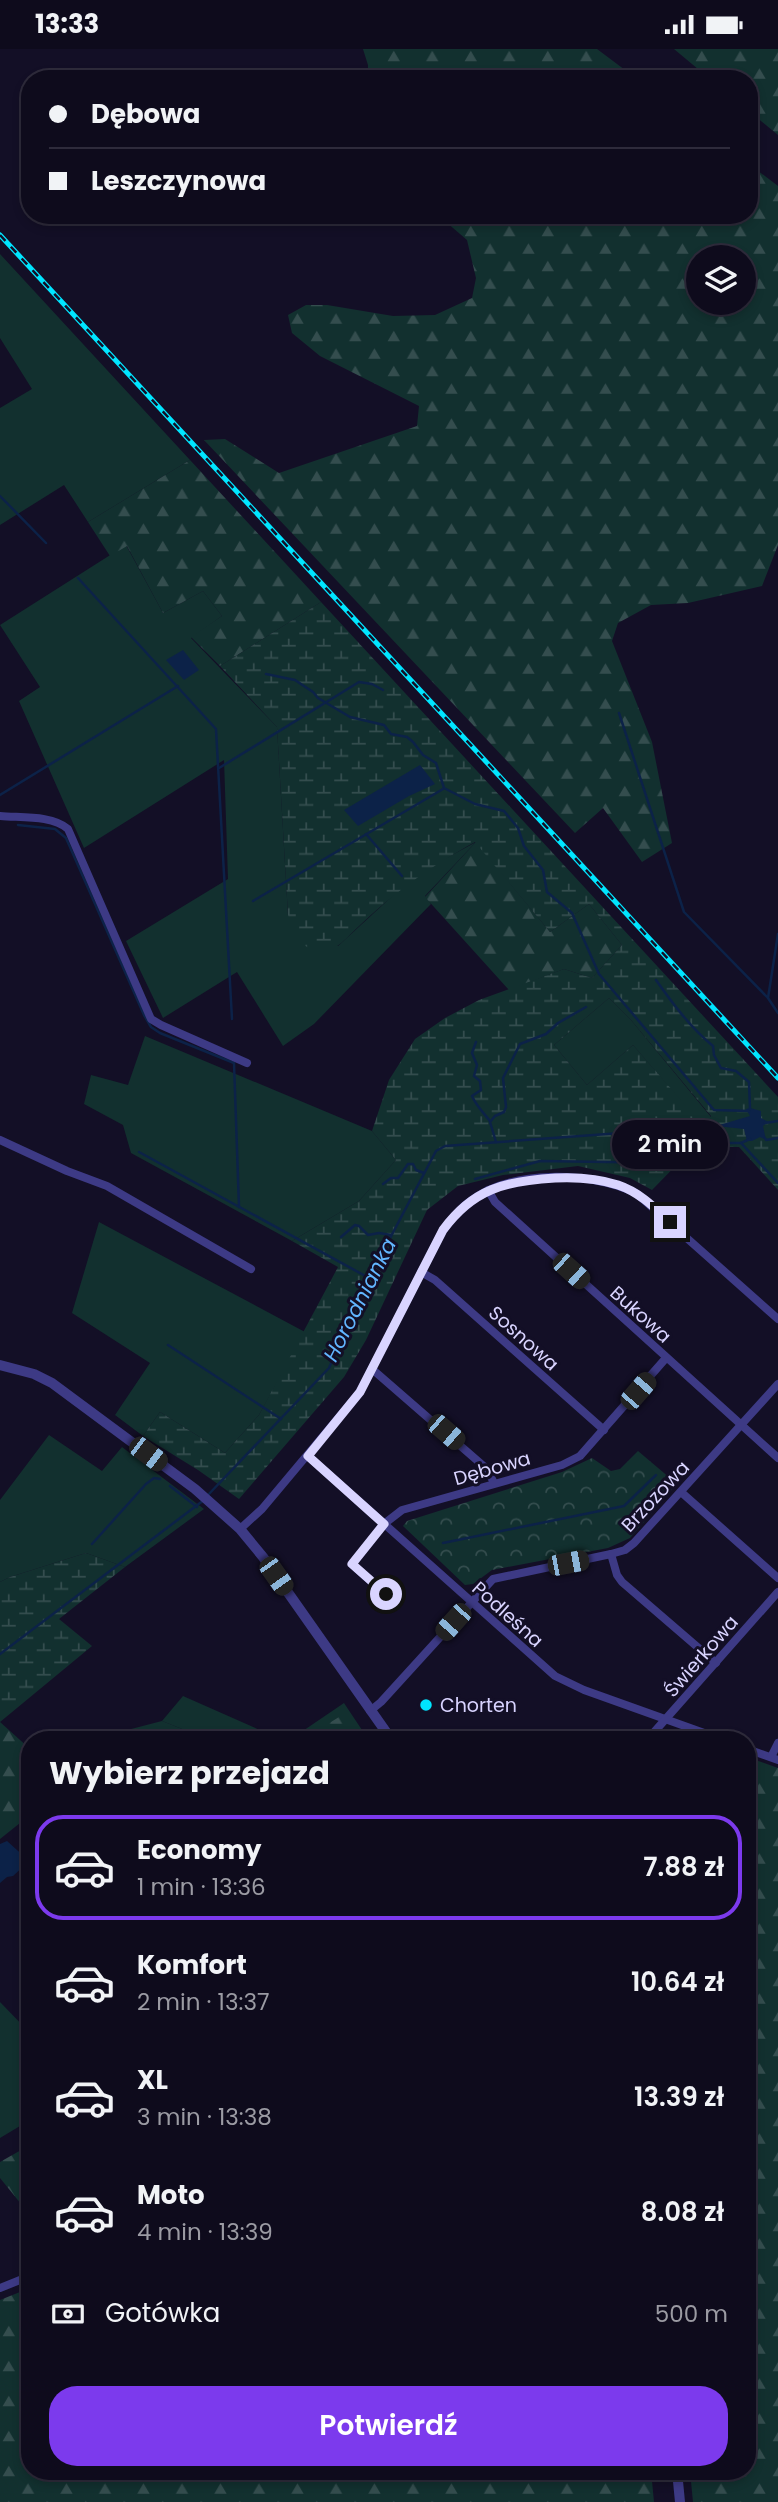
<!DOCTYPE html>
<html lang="pl">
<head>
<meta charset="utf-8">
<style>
  :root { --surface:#0e0b1c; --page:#171425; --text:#f1f3f6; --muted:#9b9ba3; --line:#2e2b3b; --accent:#7c3aed }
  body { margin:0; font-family:Poppins,sans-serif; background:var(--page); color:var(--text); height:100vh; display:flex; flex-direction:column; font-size:26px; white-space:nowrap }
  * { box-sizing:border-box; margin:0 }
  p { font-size:23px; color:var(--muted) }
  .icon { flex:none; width:38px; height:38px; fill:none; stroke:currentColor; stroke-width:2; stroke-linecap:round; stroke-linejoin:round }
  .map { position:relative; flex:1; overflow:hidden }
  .drawer { position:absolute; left:21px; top:1682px; width:735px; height:749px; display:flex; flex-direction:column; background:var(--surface); border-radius:28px; box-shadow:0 4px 10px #0003,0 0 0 2px var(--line) }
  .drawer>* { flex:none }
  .banner { position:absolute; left:21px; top:21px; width:737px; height:154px; border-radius:28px; box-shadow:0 4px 10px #0003,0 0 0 2px var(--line); display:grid; align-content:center; height:154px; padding:0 28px; background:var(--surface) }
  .tools { position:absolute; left:686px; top:196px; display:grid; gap:14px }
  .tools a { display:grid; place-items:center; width:70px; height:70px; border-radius:50%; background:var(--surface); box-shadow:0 4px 10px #0003,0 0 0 2px var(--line); font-size:35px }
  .end { position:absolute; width:32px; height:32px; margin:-16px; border:9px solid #d9d4ff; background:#111; box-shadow:0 0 0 4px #111 }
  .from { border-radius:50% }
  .bubble { position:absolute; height:49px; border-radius:24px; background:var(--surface); box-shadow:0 4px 10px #0003,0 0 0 2px var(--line); font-size:23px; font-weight:600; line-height:49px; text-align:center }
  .car { position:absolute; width:21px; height:42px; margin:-21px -10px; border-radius:9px; box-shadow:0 0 5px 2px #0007; background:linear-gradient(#222 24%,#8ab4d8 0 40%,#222 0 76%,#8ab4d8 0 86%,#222 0) }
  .banner b { display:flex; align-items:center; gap:24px; height:66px; font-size:26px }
  .banner b+b { border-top:2px solid var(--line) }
  .banner i { width:18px; height:18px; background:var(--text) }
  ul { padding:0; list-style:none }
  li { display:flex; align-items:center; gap:21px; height:105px; margin:0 14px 10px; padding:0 14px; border:4px solid transparent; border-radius:28px }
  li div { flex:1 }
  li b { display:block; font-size:26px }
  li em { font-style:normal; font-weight:600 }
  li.on { border-color:var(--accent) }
  li>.icon { width:63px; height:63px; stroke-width:1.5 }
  h2 { padding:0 28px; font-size:32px; line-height:84px }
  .pay { display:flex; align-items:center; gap:18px; height:77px; padding:0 28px; font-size:26px }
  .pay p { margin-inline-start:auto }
  .button { display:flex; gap:14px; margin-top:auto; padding:14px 28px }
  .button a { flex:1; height:80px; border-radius:28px; background:var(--accent); color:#fff; font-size:28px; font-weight:600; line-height:80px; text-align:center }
  .status { display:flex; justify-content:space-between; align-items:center; height:49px; padding:0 35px; background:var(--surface); direction:ltr }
  .status svg { height:19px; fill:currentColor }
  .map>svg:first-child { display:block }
  .grass { fill:#12302f }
  .forest { fill:url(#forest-firs); fill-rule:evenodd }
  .wetland { fill:url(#wetland-marsh) }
  .park { fill:url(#park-crowns) }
  .water { fill:#0c2248 }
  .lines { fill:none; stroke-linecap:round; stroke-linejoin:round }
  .stream { stroke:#0c2248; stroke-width:2.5 }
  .minor { stroke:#3d3a85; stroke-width:8 }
  .tertiary { stroke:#3d3a85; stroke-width:10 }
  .rail-casing { stroke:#00e5ff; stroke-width:5 }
  .rail { stroke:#130f26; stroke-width:2.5; stroke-dasharray:8; stroke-linecap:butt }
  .route { stroke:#d9d4ff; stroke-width:9 }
  .poi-dot { fill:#00e5ff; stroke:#130f26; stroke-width:2.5 }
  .labels { text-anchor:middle; stroke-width:6; stroke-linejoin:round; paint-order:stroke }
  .street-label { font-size:19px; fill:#d9d4ff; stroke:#130f26 }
  .poi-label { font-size:19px; fill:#d9d4ff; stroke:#130f26; text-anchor:start }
  .water-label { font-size:21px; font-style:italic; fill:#62b6ff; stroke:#130f26 }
</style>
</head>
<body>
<div class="status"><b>13:33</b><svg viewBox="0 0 49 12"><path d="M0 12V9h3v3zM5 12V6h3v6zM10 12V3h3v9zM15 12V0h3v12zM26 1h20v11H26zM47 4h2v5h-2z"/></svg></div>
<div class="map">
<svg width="778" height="2453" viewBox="0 0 778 2453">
  <defs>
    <pattern id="forest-firs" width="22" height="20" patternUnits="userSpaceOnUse" patternTransform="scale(1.75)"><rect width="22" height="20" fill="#12302f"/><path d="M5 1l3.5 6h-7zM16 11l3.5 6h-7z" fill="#344d4e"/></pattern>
    <pattern id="wetland-marsh" width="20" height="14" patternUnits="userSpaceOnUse" patternTransform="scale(1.75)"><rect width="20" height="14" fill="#12302f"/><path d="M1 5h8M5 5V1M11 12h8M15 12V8" fill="none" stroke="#344d4e"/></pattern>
    <pattern id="park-crowns" width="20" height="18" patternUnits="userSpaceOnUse" patternTransform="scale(1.75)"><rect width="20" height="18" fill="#12302f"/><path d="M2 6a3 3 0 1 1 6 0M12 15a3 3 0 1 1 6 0" fill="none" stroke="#344d4e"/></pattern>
  </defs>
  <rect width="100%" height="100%" fill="#130f26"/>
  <g class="grass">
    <polygon points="0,205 190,411 88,473 64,436 0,476 0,359 32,340 0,289"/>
    <polygon points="126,496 163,564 203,542 222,567 191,589 277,678 288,866 338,897 400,840 430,818 476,793 425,847 431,855 314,975 283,997 237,923 163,969 126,892 228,830 224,711 84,799 19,652 40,638 0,576"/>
    <polygon points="609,949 631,971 711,1068 711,1098 694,1098 693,1066 633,996 587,1036 554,996"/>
    <polygon points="145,987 372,1082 396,1111 359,1152 292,1192 131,1104 123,1076 84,1055 91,1026 128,1036"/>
    <polygon points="99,1173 305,1283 259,1366 225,1404 160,1363 143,1387 115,1366 150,1314 72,1264"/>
    <polygon points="49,1386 102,1422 122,1398 204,1460 125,1518 86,1504 10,1528 0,1533 0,1451"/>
    <polygon points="183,1647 280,1690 192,1690 182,1680 162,1672"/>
    <polygon points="344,1654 368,1690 291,1690"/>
    <polygon points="0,1953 30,1984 30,2071 0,2089"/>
  </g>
  <g class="forest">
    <polygon points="363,0 597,0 637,30 368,30 368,16"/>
    <polygon points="674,0 778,0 778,86 749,62 749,30 710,30"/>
    <path d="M749,115L778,137V496L762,537L688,554L651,556L618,574L612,592L652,693L672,794L642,813L603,759L575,784L204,391L225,390L279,424L417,377L419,357L320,307L292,284L288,266L306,256H327L393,267L435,266L472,249L476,229L467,191L438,166H749ZM698,208H744V254H698Z"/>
    <polygon points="190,411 321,553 220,617 191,588 222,567 203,542 163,564 127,497 110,507 88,473"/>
    <polygon points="476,793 550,883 589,855 622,896 592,929 564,920 509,941 425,848"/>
    <polygon points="344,1665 363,1690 303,1690"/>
    <polygon points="162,1672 182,1680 192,1690 93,1690"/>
    <polygon points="0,1673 30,1700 30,1766 0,1790"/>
    <polygon points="747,1708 778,1719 778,2453 693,2453 690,2422 747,2422"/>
    <polygon points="30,2096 30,2166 0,2129 0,2113"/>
    <polygon points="30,2239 30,2422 651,2422 654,2453 0,2453 0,2251"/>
  </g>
  <g class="wetland">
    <path d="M321,553L778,1048V1141L739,1098H711V1067L631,971L609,949L554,996L587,1036L633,996L694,1066V1098L652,1141L630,1129L578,1117L503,1126L458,1137L427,1161L366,1291L344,1328L239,1450L198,1421L143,1387L160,1363L225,1404L259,1366L338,1218L292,1192L359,1152L396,1111L372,1082L389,1031L415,990L445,969L479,951L564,920L592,929L622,896L589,855L550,883L475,793C428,819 396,842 357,879C348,887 336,903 322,902C300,901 293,884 288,866L277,678L220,617Z"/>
    <polygon points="86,1504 125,1518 59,1570 92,1597 0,1673 0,1533 10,1528"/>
  </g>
  <polygon class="park" points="638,1402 677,1435 630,1489 608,1499 492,1521 473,1535 465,1536 403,1477 407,1472 562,1423 592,1409 611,1422 620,1420"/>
  <g class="water">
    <polygon points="183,601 199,621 184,631 166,611"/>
    <polygon points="420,716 435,735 409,747 358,777 344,761"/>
    <polygon points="750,1059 761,1062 761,1069 768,1073 763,1077 766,1091 760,1088 752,1092 747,1092 744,1080 716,1077 750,1067 746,1060"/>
    <polygon points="7,1792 27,1810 27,1814 13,1827 7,1828 0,1834 0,1795"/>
  </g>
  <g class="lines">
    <g class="stream">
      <polyline points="0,447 46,494"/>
      <polyline points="78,529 216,680 232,970"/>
      <polyline points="266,625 295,631 313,643 318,649 350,668 384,676 391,685 407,688 413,693 423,706 436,714 444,739 475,755 504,762 518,779 524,797 543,821 547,843 572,864 599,925 714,1061 749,1062"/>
      <polyline points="619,664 684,863 768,949"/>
      <polyline points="219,719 359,633 372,635 383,641"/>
      <polyline points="0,746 178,637"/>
      <polyline points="18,776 55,780 66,789 144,966 151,978 160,984 234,1014 239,1158"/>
      <polyline points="366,785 402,827"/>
      <polyline points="253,852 443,740"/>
      <polyline points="778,885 768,949 778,964"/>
      <path d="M656,931C673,955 690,978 713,997L714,1006L721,1019L736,1022L749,1033L750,1060"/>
      <path d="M476,993L472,1004L477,1016L474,1027L480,1032L481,1041L472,1047C477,1058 483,1063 490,1072"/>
      <polyline points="765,1074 778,1072"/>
      <polyline points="765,1089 766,1091 778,1089"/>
      <polyline points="496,1093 490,1073 495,1067 504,1063 506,1058 503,1029 520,995 546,985 558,974 586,958"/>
      <polyline points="711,1094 741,1094 750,1090"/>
      <polyline points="741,1094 778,1134"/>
      <polyline points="139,1103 369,1229"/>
      <polyline points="475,1130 540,1112 675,1114 694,1094"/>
      <polyline points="383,1135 391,1129 398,1129 408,1115 413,1115 416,1121 424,1124"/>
      <polyline points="341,1188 355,1176 359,1177 368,1186 379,1184 391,1186"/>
      <polyline points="168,1296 281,1370"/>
      <polyline points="170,1437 197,1458"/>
      <polyline points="208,1446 329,1319 369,1229 436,1102 445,1097 717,1077"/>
      <polyline points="443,1494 624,1457 656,1426"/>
      <polyline points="92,1495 146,1435 154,1429 160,1430"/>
      <polyline points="0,1605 204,1451"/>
    </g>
    <g class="minor">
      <path d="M0,767C21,769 52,766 68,780L151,970L161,976L247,1014"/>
      <polyline points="0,1091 67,1122 107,1137 251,1220"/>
      <polyline points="488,1141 495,1153 778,1409"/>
      <polyline points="421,1223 435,1231 604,1381"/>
      <polyline points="372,1320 487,1420 494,1434"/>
      <polyline points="308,1407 555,1627 584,1641 721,1690"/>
      <polyline points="681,1443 778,1529"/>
      <path d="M240,1480L262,1460L360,1343L443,1181C451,1171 458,1161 469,1153C511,1120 589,1122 636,1144L778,1270"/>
      <polyline points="611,1505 617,1526 622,1533 716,1614"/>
      <polyline points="386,1546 352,1515 384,1475 402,1461 562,1416 580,1407 666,1309"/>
      <polyline points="370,1662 381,1653 493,1530 611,1505 625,1501 634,1494 778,1335"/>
      <polyline points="474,1687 478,1690"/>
      <polyline points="648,1690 778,1543"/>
      <polyline points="747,1700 778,1711"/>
      <polyline points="771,1708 778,1694"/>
      <polyline points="0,2239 30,2227"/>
    </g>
    <g class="tertiary">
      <polyline points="0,1316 34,1325 52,1334 195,1440 240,1480 263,1508 391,1690"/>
      <polyline points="677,2422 680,2453"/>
    </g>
    <defs>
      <polyline id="rail" points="0,186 778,1029"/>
    </defs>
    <use href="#rail" class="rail-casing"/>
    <use href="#rail" class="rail"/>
  </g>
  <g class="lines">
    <path class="route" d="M386,1545L352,1515L384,1475L308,1407L360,1343L443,1181C473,1140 505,1132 555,1129C576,1128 597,1129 618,1136C639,1143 654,1158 670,1173"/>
  </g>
  <circle class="poi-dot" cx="426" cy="1656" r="7"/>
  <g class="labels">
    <g class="street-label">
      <text transform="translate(641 1265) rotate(42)" y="7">Bukowa</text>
      <text transform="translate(524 1289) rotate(42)" y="7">Sosnowa</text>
      <text transform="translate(492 1419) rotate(-16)" y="7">Dębowa</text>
      <text transform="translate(655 1447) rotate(-47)" y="7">Brzozowa</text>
      <text transform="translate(508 1565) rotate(42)" y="7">Podleśna</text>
      <text transform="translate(701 1607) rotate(-49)" y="7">Świerkowa</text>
    </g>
    <g class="poi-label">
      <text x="440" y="1663">Chorten</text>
    </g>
    <g class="water-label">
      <text transform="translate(360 1251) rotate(-63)" y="7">Horodnianka</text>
    </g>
  </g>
</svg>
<div class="tools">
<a><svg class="icon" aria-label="layers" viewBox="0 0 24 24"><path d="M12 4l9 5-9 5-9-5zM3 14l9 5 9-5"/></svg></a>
</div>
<i class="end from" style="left:386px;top:1545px"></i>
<i class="end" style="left:670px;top:1173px"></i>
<div class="bubble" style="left:612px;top:1071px;width:116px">2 min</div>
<i class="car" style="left:571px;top:1222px;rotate:132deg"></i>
<i class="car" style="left:638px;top:1342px;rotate:41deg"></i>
<i class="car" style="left:446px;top:1383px;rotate:131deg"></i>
<i class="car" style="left:148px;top:1405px;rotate:127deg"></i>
<i class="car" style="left:568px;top:1514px;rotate:79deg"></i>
<i class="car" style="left:276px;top:1527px;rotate:145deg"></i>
<i class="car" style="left:453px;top:1573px;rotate:222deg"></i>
<div class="banner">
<b><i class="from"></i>Dębowa</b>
<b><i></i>Leszczynowa</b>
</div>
<section class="drawer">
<h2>Wybierz przejazd</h2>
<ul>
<li class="on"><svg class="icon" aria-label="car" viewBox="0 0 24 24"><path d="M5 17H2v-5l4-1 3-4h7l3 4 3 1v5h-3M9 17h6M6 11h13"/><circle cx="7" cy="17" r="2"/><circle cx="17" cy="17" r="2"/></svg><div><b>Economy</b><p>1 min · 13:36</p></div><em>7.88 zł</em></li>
<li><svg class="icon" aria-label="car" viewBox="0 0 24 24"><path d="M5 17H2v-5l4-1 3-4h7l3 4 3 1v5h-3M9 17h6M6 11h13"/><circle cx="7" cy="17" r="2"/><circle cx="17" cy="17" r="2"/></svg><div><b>Komfort</b><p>2 min · 13:37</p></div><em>10.64 zł</em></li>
<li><svg class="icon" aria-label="car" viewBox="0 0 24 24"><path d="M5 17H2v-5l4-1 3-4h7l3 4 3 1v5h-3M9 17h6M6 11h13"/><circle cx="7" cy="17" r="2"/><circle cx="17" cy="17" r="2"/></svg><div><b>XL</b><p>3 min · 13:38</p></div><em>13.39 zł</em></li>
<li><svg class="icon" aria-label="car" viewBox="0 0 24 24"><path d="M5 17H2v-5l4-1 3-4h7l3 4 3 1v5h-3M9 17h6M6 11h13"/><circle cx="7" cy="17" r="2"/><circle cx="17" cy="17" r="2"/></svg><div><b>Moto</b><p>4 min · 13:39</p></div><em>8.08 zł</em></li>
</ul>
<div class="pay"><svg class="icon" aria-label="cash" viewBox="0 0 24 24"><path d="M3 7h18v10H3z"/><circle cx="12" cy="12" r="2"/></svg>Gotówka<p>500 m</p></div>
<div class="button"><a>Potwierdź</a></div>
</section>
</div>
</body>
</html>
